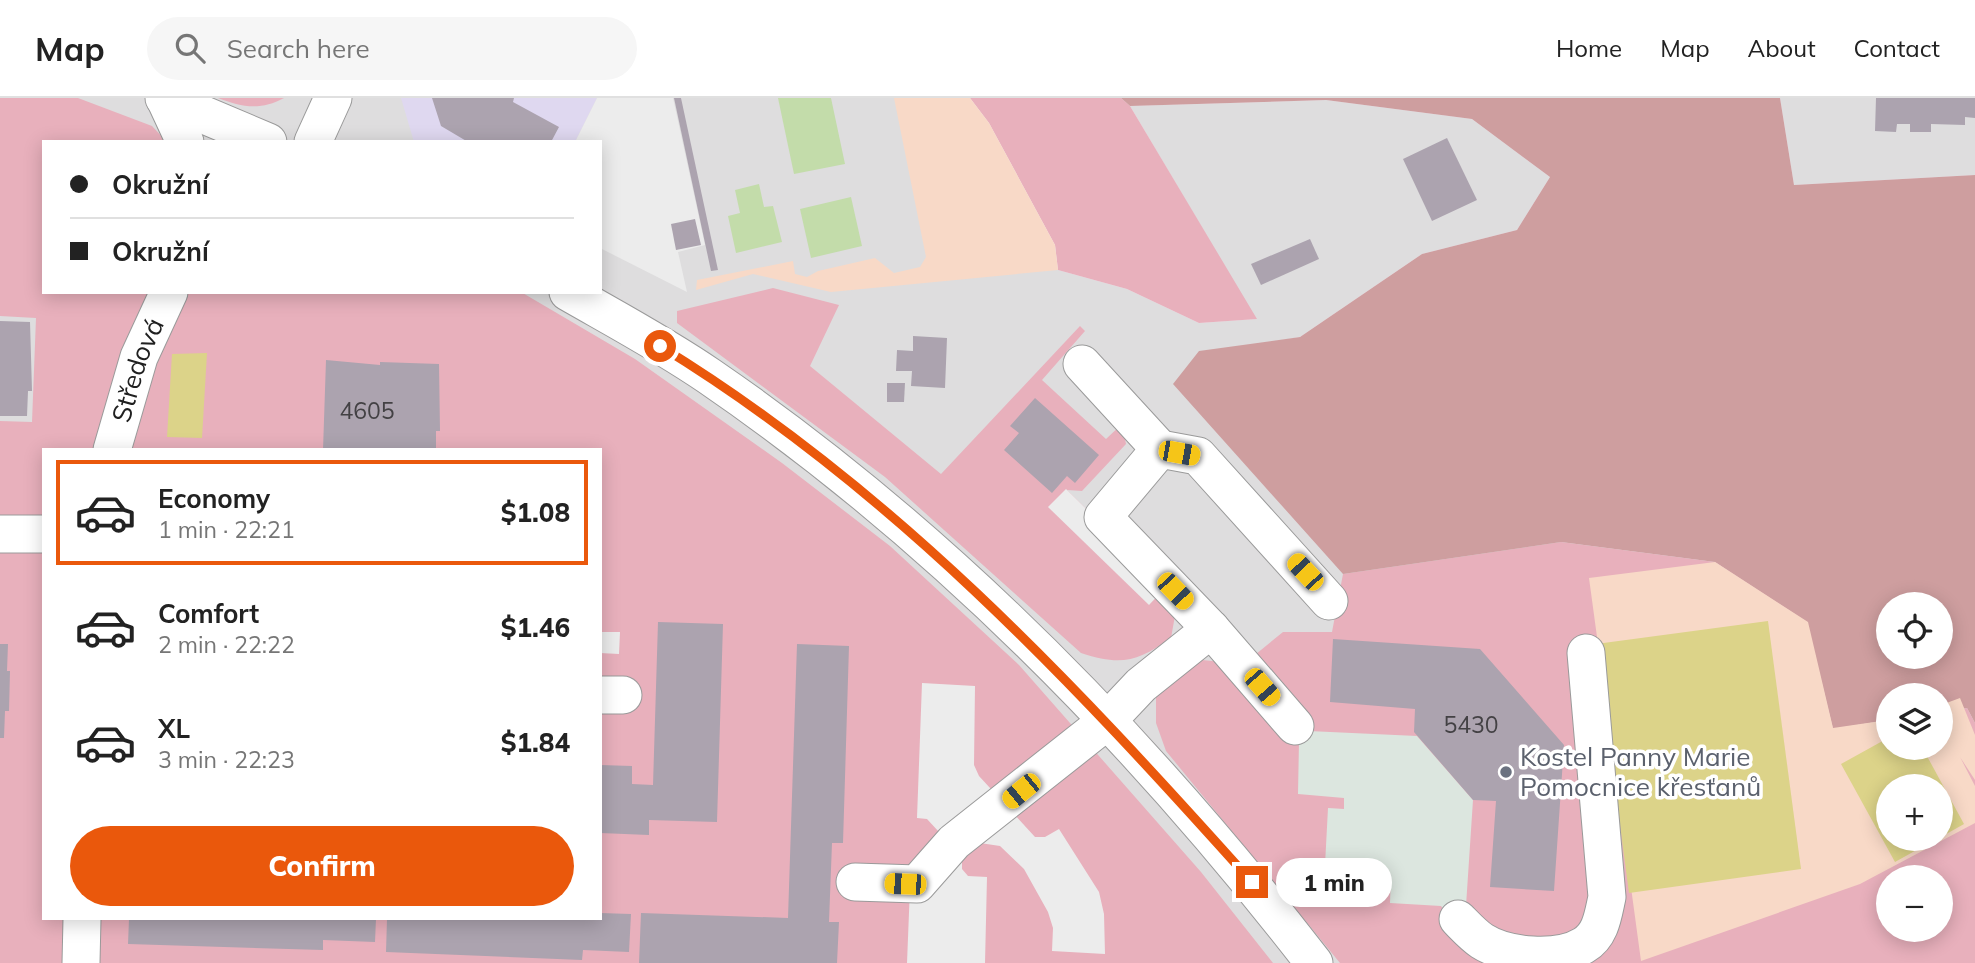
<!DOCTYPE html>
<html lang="en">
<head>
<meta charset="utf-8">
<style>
  :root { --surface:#fff; --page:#f6f6f6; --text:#222; --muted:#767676; --line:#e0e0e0; --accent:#ea580c }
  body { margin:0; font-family:Mulish,sans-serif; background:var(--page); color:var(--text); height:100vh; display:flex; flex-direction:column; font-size:26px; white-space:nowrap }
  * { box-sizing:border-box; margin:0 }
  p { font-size:23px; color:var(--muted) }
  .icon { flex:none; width:38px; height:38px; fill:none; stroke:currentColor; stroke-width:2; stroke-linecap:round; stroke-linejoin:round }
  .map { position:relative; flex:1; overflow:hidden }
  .panel { position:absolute; left:42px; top:350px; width:560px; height:472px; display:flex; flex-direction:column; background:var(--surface); border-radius:0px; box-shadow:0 4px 18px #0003 }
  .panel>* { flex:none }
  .guide { position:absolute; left:42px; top:42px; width:560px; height:154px; border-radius:0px; box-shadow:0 4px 18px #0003; display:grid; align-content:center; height:154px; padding:0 28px; background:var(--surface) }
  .fabs { position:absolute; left:1876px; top:494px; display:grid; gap:14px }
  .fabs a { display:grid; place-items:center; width:77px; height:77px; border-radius:50%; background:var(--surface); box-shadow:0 4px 18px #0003; font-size:35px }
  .end { position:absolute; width:32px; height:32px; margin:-16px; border:9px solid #ea580c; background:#fff; box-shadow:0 0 0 4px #fff }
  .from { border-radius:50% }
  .bubble { position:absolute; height:49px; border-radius:24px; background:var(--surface); box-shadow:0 4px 18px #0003; font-size:23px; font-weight:800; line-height:49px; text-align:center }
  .car { position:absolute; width:21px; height:42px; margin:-21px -10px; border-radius:9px; box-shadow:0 0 5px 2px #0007; background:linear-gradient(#f5c518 24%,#345 0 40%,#f5c518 0 76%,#345 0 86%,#f5c518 0) }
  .guide b { display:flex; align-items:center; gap:24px; height:66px; font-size:26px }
  .guide b+b { border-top:2px solid var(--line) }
  .guide i { width:18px; height:18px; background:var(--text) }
  ul { padding:12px 0 0; list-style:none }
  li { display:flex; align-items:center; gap:21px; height:105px; margin:0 14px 10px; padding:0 14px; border:4px solid transparent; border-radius:0px }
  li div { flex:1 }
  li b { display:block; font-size:26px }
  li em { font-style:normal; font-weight:800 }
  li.on { border-color:var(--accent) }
  li>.icon { width:63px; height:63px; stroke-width:1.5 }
  .primary-button { display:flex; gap:14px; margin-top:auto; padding:14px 28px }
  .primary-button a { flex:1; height:80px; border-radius:42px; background:var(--accent); color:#fff; font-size:28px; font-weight:800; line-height:80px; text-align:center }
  header { display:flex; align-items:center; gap:42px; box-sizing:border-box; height:98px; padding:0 35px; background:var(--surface); border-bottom:2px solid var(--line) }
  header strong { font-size:33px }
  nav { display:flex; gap:38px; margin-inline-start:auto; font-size:24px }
  .search { width:490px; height:63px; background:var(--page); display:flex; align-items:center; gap:18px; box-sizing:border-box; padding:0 24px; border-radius:38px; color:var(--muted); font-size:26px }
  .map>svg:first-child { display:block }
  .residential { fill:#deddde; fill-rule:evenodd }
  .commercial { fill:#dfd8f0 }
  .grass { fill:#e8b0bc; fill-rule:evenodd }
  .forest { fill:#ce9e9f; fill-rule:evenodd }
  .park { fill:#f8d9c7; fill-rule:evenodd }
  .pitch { fill:#dcd389 }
  .parking { fill:#ececec }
  .plaza { fill:#dce6df }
  .water { fill:#c3dcaa }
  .building { fill:#aca3af }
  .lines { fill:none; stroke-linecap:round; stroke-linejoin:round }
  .minor-casing { stroke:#9a9a9a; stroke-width:39 }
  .minor { stroke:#fff; stroke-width:37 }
  .route { stroke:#ea580c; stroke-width:9 }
  .worship-dot { fill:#6b7280; stroke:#fff; stroke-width:2.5 }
  .labels { text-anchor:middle; stroke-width:7; stroke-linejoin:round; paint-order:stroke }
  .number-label { font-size:23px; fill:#434144 }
  .street-label { font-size:26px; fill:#202020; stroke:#fff }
  .worship-label { font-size:26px; fill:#5b616d; stroke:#fff; text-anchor:start }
</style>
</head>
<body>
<header>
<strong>Map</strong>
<div class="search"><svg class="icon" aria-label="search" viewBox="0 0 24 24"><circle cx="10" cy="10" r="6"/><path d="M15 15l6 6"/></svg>Search here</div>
<nav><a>Home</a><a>Map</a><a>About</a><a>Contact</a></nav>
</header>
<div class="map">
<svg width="1975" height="865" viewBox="0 0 1975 865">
  <rect width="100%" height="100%" fill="#f0e7f0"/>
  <g class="residential">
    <path d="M0,0H969L1058,172L1127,191L1199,225L1256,221L1130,8L1326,2L1472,21L1550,79L1517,132L1422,156L1300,239L1270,244L1833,631L1888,622V649H1941L1975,625V865H0ZM44,44H600V194H44ZM44,352H600V821H44ZM1888,688H1941V740H1888ZM1888,779H1941V831H1888Z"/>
    <polygon points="1780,0 1975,0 1975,77 1794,87"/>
  </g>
  <polygon class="commercial" points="401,0 597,0 575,44 414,44"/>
  <g class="grass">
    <path d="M0,0H78L152,28L167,44H44V194H521L635,261L782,365L890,448L1019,567L1201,774L1273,865H0V323L32,324L36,220L0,218ZM44,352H600V821H44Z"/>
    <path d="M218,0H284C260,13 241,9 218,0Z"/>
    <polygon points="970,0 1121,0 1130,8 1257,221 1199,225 1127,191 1058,172 1055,147 989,25"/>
    <path d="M773,190L839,207L810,268L941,376L1080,228L1085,233L1042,282L1106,341L1122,326L1126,346L1082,393L1067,392L1166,489L1176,512L1171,540C1137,564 1121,568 1081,555L885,379L677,225V213Z"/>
    <path d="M1561,444L1715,464L1808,524L1833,631L1888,622V649H1941V614L1967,610L1975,625V865H1340L1166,653L1156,625V598L1202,562L1222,564L1234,574L1283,534H1332L1343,476ZM1888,688H1941V740H1888ZM1888,779H1941V831H1888Z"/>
  </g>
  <path class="forest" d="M1121,0H1780L1794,87L1975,77V625L1967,610L1941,614V597H1888V622L1833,631L1807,524L1715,464L1561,444L1343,476L1173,286L1199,253L1300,239L1422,156L1517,132L1550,79L1472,21L1326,2L1130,8ZM1888,506H1941V558H1888Z"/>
  <g class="park">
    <polygon points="894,0 970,0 989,25 1055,147 1058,172 831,194 753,176 696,192 697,182 793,163 795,176 807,179 818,173 875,160 894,175 920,169 926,159"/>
    <path d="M1715,464L1808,524L1833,630L1888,622V649H1941V607L1960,600L1975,637V682L1960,659L1975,688V725L1860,786L1641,863L1589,480ZM1888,688H1941V740H1888Z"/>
  </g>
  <g class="pitch">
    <polygon points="207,255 202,340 167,339 172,256"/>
    <polygon points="1768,523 1801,771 1629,795 1596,546"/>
    <polygon points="1888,640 1888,649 1922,649 1964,726 1941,739 1941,688 1888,688 1888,740 1938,740 1895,764 1841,666"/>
  </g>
  <g class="parking">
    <polygon points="597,0 673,0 705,147 678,154 687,194 600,150 600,44 575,44"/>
    <polygon points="1066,391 1166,489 1149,507 1048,409"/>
    <polygon points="600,534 620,534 619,556 600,555"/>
    <polygon points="922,585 975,588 974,667 979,678 1035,739 1045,739 1059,731 1099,794 1104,816 1105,856 1052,853 1053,830 1048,814 1024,771 1000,748 980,745 962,759 962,771 968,778 987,779 985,865 907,865 911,764 934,747 939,734 927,721 917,720"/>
  </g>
  <polygon class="plaza" points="1287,632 1417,638 1473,702 1464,838 1441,808 1390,805 1391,778 1375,778 1368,770 1325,767 1328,710 1344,711 1344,700 1298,696 1299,644"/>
  <g class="water">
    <polygon points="778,0 831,0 845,66 794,76"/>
    <polygon points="759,86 764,109 773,108 782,144 736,155 728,118 740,115 735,92"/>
    <polygon points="851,99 862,148 811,160 800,111"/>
  </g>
  <g class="building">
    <polygon points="432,0 514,0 513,4 559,29 551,44 468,44 441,28"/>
    <polygon points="674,0 681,0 718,172 711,173"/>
    <polygon points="1876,0 1975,0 1975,20 1965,19 1965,27 1931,26 1931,34 1910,34 1910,26 1897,26 1896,34 1875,33"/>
    <polygon points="1447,40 1477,102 1432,123 1403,61"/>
    <polygon points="695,121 701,147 676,152 671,126"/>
    <polygon points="1310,141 1319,161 1261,187 1251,166"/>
    <polygon points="0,223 30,224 32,293 28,293 27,318 0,318"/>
    <polygon points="913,238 947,240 945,290 911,288 912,273 896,273 897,252 913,253"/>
    <polygon points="326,262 380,267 380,264 439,266 440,333 436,333 436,352 323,352"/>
    <polygon points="887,285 905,285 904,304 887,304"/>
    <polygon points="1035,300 1099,357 1075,385 1067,378 1052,395 1004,352 1019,335 1010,328"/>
    <polygon points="658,524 723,526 717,724 649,722 649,737 600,735 600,667 632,668 632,686 653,687"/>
    <polygon points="1333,541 1480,551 1564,647 1554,793 1490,789 1496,703 1473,702 1414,634 1415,611 1330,604"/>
    <polygon points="0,546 8,546 7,573 10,573 9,613 5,613 4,640 0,640"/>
    <polygon points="797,546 849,548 843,745 832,745 829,824 839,824 837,865 639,865 641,815 788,820"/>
    <polygon points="600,815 631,816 629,854 583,852 582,862 386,854 387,821 600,821"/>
    <polygon points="129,821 376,821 375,844 323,842 323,852 128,846"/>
  </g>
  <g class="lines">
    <defs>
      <g id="minor">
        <polyline points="164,0 268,44"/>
        <polyline points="165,1 185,44"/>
        <polyline points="313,44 333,0"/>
        <path d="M568,194C615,221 664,247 709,278C941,437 1142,643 1314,865"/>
        <polyline points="1160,351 1198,358 1329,503"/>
        <path id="s1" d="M112,352L139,259L169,194"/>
        <polyline points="0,436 44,436"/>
        <polyline points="1211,531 1295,628"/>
        <polyline points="600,597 623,597"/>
        <polyline points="855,784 917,786 954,744 1107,623 1141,587 1211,531 1103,419 1160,351 1082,266"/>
        <path d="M1458,821C1465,828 1473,837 1482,843C1507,859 1558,863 1584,847C1601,837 1603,817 1607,799L1586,555"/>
        <polyline points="81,865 82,821"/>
      </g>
    </defs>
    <use href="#minor" class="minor-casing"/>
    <use href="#minor" class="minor"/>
  </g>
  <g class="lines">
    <path class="route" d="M660,248C892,390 1072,583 1252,784"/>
  </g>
  <circle class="worship-dot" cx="1506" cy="674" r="7"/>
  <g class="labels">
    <g class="number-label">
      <text x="367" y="321">4605</text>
      <text x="1471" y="635">5430</text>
    </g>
    <g class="street-label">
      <text dy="9" stroke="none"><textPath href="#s1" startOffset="84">Středová</textPath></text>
    </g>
    <g class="worship-label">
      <text x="1520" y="668">Kostel Panny Marie<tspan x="1520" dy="30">Pomocnice křesťanů</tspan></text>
    </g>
  </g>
</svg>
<div class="fabs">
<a><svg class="icon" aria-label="locate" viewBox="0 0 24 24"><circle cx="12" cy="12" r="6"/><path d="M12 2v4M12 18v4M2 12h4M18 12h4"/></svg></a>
<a><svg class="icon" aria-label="layers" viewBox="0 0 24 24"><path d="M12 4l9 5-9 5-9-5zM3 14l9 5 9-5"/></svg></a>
<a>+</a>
<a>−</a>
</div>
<i class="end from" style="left:660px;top:248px"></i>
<i class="end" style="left:1252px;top:784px"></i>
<div class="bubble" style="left:1276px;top:760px;width:116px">1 min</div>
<i class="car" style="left:1179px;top:355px;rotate:100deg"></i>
<i class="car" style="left:1305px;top:474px;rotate:317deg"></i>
<i class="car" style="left:1175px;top:493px;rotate:136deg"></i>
<i class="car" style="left:1262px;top:589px;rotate:139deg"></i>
<i class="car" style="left:1021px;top:693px;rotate:231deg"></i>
<i class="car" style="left:905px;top:786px;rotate:272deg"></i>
<div class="guide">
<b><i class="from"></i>Okružní</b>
<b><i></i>Okružní</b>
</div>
<section class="panel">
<ul>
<li class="on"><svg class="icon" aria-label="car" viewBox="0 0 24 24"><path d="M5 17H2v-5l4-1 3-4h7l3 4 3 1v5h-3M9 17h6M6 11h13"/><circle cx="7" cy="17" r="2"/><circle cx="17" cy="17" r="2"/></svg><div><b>Economy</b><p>1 min · 22:21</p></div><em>$1.08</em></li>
<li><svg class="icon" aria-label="car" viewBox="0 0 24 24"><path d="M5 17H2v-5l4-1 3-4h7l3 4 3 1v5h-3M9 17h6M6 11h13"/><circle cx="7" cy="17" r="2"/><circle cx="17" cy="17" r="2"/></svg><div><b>Comfort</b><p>2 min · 22:22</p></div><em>$1.46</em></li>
<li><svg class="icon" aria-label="car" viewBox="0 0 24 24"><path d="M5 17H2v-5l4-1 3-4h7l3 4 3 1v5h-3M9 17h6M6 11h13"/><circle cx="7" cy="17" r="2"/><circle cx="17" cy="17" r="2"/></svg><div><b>XL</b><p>3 min · 22:23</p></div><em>$1.84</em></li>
</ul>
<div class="primary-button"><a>Confirm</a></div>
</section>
</div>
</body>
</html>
